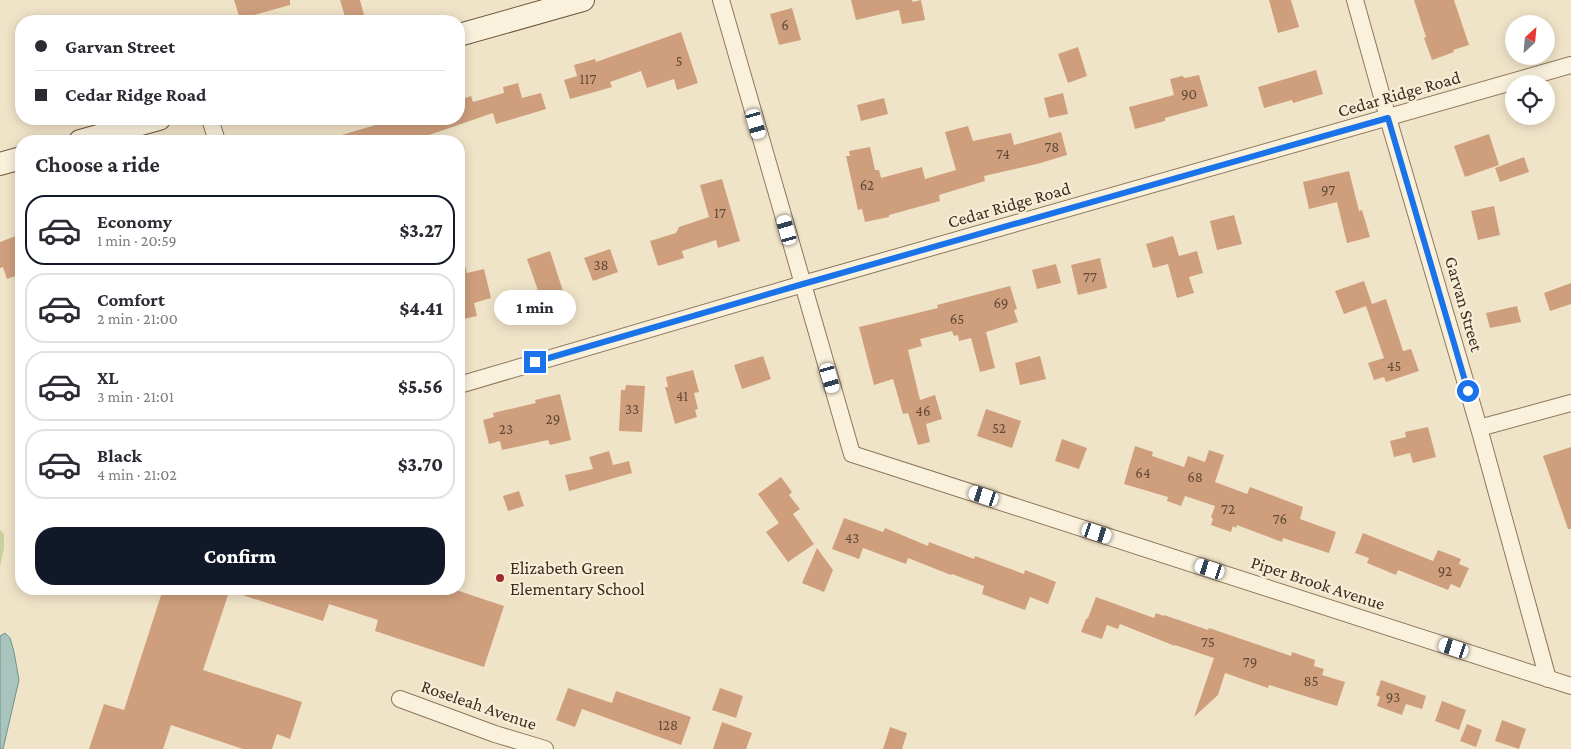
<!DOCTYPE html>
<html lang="en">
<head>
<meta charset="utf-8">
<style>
  :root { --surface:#fff; --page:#f2f2f3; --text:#2b2b33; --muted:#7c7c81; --line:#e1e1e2; --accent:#111827 }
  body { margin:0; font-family:"Crimson Pro",serif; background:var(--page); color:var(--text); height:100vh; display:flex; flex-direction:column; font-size:19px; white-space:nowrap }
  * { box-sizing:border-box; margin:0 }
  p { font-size:16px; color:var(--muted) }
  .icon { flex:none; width:28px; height:28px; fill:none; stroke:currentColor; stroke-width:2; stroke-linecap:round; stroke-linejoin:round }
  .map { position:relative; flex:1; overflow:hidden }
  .side { position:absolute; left:15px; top:135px; width:450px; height:460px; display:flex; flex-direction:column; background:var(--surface); border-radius:20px; box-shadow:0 2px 12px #0003 }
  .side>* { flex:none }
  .banner { position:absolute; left:15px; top:15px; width:450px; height:110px; border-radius:20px; box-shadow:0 2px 12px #0003; display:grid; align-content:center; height:110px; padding:0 20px; background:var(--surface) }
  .needle { width:32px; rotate:26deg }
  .fabs { position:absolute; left:1505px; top:15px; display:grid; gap:10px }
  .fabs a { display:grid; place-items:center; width:50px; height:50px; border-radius:50%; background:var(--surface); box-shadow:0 2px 12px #0003; font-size:25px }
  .end { position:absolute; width:22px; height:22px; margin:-11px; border:6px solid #1a73e8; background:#fff; box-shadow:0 0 0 2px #fff }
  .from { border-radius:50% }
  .bubble { position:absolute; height:35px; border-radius:18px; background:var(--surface); box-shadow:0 2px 12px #0003; font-size:16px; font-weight:800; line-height:35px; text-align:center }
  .car { position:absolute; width:15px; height:30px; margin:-15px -8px; border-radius:6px; box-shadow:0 0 4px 1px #0007; background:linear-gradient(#fff 24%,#345 0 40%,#fff 0 76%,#345 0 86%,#fff 0) }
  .banner b { display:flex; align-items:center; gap:18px; height:48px; font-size:19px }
  .banner b+b { border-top:1px solid var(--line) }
  .banner i { width:12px; height:12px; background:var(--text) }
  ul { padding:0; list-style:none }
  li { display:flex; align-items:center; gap:15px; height:70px; margin:0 10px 8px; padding:0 10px; border:2px solid var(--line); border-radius:20px }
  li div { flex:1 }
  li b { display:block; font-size:19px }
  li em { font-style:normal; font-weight:800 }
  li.current { border-color:var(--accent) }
  li>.icon { width:45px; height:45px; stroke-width:1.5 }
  h2 { padding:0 20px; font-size:22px; line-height:60px }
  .primary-button { display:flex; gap:10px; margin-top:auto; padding:10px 20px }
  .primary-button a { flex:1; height:58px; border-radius:20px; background:var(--accent); color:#fff; font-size:20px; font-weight:800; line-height:58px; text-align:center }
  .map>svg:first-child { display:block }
  .green { fill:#c9cf9b }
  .water { fill:#a9c4bc; stroke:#6f938a }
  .building { fill:#cf9f7d }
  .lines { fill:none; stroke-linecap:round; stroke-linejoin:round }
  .minor-casing { stroke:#8d765c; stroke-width:18 }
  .secondary-casing { stroke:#6f573f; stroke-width:24 }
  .minor { stroke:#faf1dc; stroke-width:16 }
  .secondary { stroke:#faf1dc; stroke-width:22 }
  .route { stroke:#1a73e8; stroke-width:6 }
  .poi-dot { fill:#9e2a2b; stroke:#f7eed8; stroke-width:2 }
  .labels { text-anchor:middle; stroke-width:4.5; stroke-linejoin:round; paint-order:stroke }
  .number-label { font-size:15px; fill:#624a37 }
  .street-label { font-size:18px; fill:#3d2e20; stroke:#f7eed8 }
  .poi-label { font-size:18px; fill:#3d2e20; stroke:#f7eed8; text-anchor:start }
</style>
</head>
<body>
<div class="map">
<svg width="1571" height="749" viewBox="0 0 1571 749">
  <rect width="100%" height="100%" fill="#f0e4c8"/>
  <polygon class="green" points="0,530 4,534 4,549 0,566"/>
  <polygon class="water" points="5,633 10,638 14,652 19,680 3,749 0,749 0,636"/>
  <g class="building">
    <polygon points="234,0 290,0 290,5 240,19"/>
    <polygon points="340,0 360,0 364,15 346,20"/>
    <polygon points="851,0 912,0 913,2 921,0 925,20 902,24 899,10 856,20"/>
    <polygon points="1269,0 1291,0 1299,27 1278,33"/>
    <polygon points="1414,0 1454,0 1469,45 1453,50 1454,52 1432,60 1424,38 1426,37"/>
    <polygon points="792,8 801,40 779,45 770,14"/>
    <polygon points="681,32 698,83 677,90 674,79 647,88 641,71 610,82 612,87 570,99 564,80 577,76 574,65 595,59 596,62"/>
    <polygon points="1078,47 1087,76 1068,83 1058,54"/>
    <polygon points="1316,70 1323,94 1293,103 1292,100 1264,108 1258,87"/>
    <polygon points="1199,75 1208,106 1165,118 1165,121 1135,129 1129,107 1174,95 1170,79 1182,76 1185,78"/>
    <polygon points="518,83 522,98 541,93 546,109 496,124 493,113 426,136 427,138 418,141 336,141 335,137 396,119 459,119 459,100 471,96 473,102 504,93 503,87"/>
    <polygon points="1063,93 1068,114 1049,118 1044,98"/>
    <polygon points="884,98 888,114 861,121 857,105"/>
    <polygon points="968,126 973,141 1011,133 1014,145 1061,132 1067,155 1037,164 984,176 985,181 939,195 940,201 889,215 889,217 865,222 862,209 858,210 846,156 850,156 849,151 870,147 875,170 879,170 881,178 922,167 925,179 956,170 945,132"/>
    <polygon points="1489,134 1499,165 1465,177 1454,146"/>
    <polygon points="1524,157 1529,172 1500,182 1495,168"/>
    <polygon points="1349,171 1359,211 1362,210 1370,237 1347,243 1337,202 1309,209 1303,182"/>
    <polygon points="722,179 740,241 718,248 716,240 682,251 684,258 658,266 650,241 676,233 679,227 709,217 700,185"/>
    <polygon points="1494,206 1500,235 1478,240 1471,211"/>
    <polygon points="1234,215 1242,244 1217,250 1210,221"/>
    <polygon points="21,234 21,274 7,279 3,267 0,268 0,242"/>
    <polygon points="1173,236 1179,256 1197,251 1203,273 1189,277 1194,293 1177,298 1168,264 1153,268 1146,244"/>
    <polygon points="610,249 618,272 593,281 584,258"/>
    <polygon points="550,251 563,291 541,299 527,259"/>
    <polygon points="1100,258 1107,288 1078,295 1071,265"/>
    <polygon points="1056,264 1061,283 1037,289 1032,270"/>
    <polygon points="465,265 467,273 484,269 491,298 474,303 477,316 459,320 459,266"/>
    <polygon points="1364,281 1372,304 1386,299 1403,351 1411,349 1419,371 1386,382 1384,377 1374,380 1368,363 1384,358 1366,306 1344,314 1335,291"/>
    <polygon points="1571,283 1571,304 1550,311 1544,293"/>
    <polygon points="1010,286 1017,309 1014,310 1018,322 986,332 995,368 980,372 971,338 959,341 958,335 954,336 952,331 920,339 922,346 908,350 920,400 935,395 942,419 926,424 930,442 918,445 908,413 903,414 893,379 874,385 859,327 938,308 937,305"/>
    <polygon points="1517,306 1521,322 1490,328 1486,313"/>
    <polygon points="763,356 771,379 742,389 734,365"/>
    <polygon points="1040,356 1046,379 1020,385 1015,363"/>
    <polygon points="693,370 699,392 694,393 698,409 695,410 697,417 675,424 665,387 668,387 666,377"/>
    <polygon points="626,385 645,386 642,432 619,431 621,390 625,390"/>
    <polygon points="560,394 571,440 550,445 548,440 502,450 500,441 489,444 483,420 494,417 493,413 536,403 535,400"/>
    <polygon points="986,409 1021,421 1012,448 977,436"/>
    <polygon points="1428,427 1436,457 1413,463 1410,453 1394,457 1390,441 1406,437 1405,432"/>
    <polygon points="1062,439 1087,448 1079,469 1055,461"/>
    <polygon points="1135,446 1153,452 1152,456 1184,467 1188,456 1205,462 1209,450 1224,455 1215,482 1247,494 1250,487 1303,507 1300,519 1336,532 1329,553 1283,538 1282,542 1237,525 1236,528 1233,526 1231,532 1211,525 1213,519 1211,517 1215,506 1185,496 1181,506 1167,501 1168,497 1124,484"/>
    <polygon points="1571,447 1571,529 1568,529 1543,456"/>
    <polygon points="609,451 613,465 629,461 632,473 569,491 565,475 593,469 589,457"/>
    <polygon points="781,477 792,492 789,495 800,509 793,514 814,544 788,562 766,532 779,523 758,494"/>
    <polygon points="519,491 524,506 508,511 503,496"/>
    <polygon points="844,518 883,532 885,528 928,546 929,542 974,559 975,556 1024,574 1025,570 1056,582 1048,604 1030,597 1025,610 982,594 984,586 952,574 951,575 908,558 906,564 863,548 859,559 832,549"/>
    <polygon points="1363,533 1433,561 1438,550 1461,559 1459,564 1469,568 1460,588 1451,584 1448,590 1398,570 1396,575 1367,563 1369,558 1355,553"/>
    <polygon points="817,548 833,570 824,592 802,583"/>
    <polygon points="163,589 230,589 203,670 302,702 290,739 277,734 272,749 243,749 171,725 163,749 89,749 104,704 124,710"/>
    <polygon points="234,589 453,589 504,606 484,667 375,631 378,620 329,604 323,621 233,592"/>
    <polygon points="1096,597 1154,618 1156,613 1164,616 1164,615 1208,630 1209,628 1291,656 1292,652 1315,660 1314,666 1324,669 1322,675 1345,682 1337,706 1269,685 1268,688 1225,673 1218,695 1194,717 1214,658 1175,645 1175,646 1120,624 1118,629 1107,625 1102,639 1081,632 1086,619 1088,618"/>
    <polygon points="1381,680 1426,696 1422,709 1406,704 1402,715 1377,706 1380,697 1376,695"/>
    <polygon points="568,688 612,703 616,691 691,717 681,745 582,709 575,727 556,720"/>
    <polygon points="720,688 743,696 736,718 712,710"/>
    <polygon points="1442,701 1466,710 1459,730 1435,721"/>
    <polygon points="1502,720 1526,729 1519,749 1495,741"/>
    <polygon points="722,722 752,733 746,749 713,749"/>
    <polygon points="1467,724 1482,730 1476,747 1460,741"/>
    <polygon points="890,727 907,733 902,749 883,749"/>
  </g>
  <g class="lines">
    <defs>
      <g id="minor">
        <polyline points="721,0 852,454 1571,686"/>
        <polyline points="1355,0 1388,118 1479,428 1548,679"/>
        <polyline points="210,119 217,141"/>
        <polyline points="459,385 803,284 1571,65"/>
        <polyline points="1479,428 1571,403"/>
        <polyline points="400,699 495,734 545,749"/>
      </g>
      <g id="secondary">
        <polyline points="459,35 583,0"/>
        <polyline points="80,141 159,119"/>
        <polyline points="0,164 21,158"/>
      </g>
    </defs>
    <use href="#minor" class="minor-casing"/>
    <use href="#secondary" class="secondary-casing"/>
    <use href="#minor" class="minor"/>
    <use href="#secondary" class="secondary"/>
  </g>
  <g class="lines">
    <polyline class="route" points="535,362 803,284 1388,118 1468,391"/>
  </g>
  <circle class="poi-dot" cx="500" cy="578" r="5"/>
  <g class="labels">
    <g class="number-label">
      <text x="785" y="30">6</text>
      <text x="679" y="66">5</text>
      <text x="588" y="84">117</text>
      <text x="1189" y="99">90</text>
      <text x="1052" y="152">78</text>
      <text x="1003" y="159">74</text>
      <text x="867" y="190">62</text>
      <text x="1328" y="195">97</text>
      <text x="720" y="218">17</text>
      <text x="601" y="270">38</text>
      <text x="1090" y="282">77</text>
      <text x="1001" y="308">69</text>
      <text x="957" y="324">65</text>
      <text x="1394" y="371">45</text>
      <text x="682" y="401">41</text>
      <text x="632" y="414">33</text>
      <text x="923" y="416">46</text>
      <text x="553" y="424">29</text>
      <text x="999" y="433">52</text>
      <text x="506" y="434">23</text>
      <text x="1143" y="478">64</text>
      <text x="1195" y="482">68</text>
      <text x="1228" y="514">72</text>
      <text x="1280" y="524">76</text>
      <text x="852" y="543">43</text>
      <text x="1445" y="576">92</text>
      <text x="1208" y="647">75</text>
      <text x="1250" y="667">79</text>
      <text x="1311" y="686">85</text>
      <text x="1393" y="702">93</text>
      <text x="668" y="730">128</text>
    </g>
    <g class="street-label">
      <text transform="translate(1399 94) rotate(-16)" y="6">Cedar Ridge Road</text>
      <text transform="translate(1009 205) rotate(-16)" y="6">Cedar Ridge Road</text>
      <text transform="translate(1464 304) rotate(74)" y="6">Garvan Street</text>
      <text transform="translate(1318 583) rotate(18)" y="6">Piper Brook Avenue</text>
      <text transform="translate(479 705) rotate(19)" y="6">Roseleah Avenue</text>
    </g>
    <g class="poi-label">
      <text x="510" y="574">Elizabeth Green<tspan x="510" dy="21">Elementary School</tspan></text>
    </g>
  </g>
</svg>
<div class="fabs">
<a><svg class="needle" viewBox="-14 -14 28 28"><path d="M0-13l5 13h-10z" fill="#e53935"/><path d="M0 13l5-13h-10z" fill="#7c7c81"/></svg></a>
<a><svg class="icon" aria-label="locate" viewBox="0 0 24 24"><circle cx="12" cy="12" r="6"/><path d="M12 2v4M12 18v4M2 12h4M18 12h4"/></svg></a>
</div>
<i class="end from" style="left:1468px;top:391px"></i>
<i class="end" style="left:535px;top:362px"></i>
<div class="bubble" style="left:494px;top:290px;width:82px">1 min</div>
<i class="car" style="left:756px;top:124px;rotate:164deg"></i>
<i class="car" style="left:787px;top:230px;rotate:344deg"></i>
<i class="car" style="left:830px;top:378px;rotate:164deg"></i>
<i class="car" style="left:984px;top:496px;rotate:288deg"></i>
<i class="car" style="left:1097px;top:533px;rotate:108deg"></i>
<i class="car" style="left:1210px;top:569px;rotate:288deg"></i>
<i class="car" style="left:1454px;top:648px;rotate:288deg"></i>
<div class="banner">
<b><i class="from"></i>Garvan Street</b>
<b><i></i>Cedar Ridge Road</b>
</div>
<section class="side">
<h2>Choose a ride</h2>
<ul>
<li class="current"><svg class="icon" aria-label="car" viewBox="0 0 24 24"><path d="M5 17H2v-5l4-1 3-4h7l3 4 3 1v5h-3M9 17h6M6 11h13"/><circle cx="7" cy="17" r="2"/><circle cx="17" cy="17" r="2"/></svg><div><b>Economy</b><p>1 min · 20:59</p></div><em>$3.27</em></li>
<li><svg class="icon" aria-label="car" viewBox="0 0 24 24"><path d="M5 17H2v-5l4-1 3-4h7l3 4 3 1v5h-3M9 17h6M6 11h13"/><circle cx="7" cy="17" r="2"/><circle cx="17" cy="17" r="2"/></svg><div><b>Comfort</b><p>2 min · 21:00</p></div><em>$4.41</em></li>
<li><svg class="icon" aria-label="car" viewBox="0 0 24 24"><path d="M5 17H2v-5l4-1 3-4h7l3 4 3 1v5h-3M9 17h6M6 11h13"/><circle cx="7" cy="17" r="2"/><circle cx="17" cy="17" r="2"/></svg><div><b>XL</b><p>3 min · 21:01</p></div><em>$5.56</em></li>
<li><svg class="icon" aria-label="car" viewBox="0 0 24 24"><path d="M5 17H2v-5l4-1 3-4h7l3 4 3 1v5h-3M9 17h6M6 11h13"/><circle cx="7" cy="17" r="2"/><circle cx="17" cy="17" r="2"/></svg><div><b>Black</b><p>4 min · 21:02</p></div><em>$3.70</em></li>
</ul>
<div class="primary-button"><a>Confirm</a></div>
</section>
</div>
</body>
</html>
